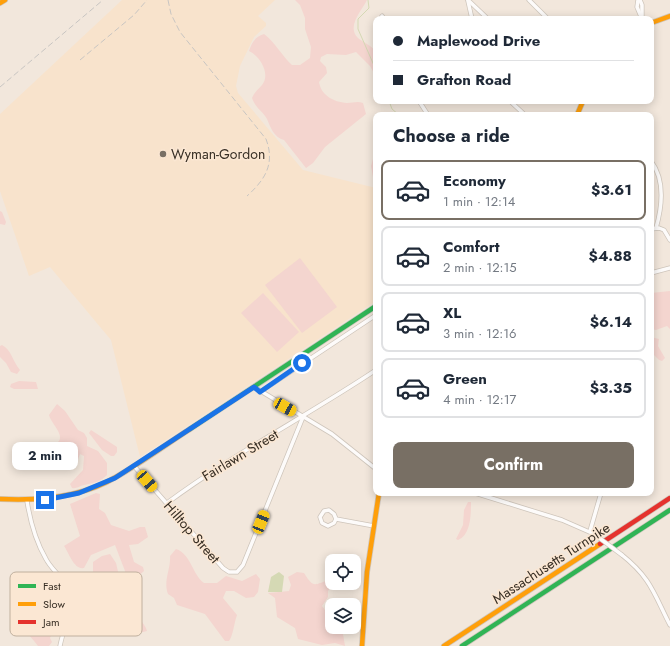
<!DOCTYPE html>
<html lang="en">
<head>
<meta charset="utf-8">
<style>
  :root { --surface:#fff; --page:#f6f6f7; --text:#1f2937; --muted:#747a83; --line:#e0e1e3; --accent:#786f64 }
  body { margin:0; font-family:Jost,sans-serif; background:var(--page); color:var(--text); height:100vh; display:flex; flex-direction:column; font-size:15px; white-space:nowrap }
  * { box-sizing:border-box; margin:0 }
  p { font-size:13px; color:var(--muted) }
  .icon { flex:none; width:22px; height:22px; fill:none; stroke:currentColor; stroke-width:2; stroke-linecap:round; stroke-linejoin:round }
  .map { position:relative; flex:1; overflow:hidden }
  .sheet { position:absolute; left:373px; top:112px; width:281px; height:384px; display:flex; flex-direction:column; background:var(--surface); border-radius:8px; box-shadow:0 2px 10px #0003 }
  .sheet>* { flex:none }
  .top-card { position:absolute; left:373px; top:16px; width:281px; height:88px; border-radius:8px; box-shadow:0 2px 10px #0003; display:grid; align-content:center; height:88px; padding:0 20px; background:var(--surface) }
  .tools { position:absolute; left:325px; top:554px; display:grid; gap:8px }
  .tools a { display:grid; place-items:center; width:36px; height:36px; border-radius:8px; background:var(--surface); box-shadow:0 2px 10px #0003; font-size:20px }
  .end { position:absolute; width:18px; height:18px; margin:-9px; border:5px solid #1a73e8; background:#fff; box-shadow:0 0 0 2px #fff }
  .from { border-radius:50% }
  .bubble { position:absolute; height:28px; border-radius:8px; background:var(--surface); box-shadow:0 2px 10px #0003; font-size:13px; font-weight:700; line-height:28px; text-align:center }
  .car { position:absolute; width:12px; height:24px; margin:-12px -6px; border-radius:5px; box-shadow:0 0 3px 1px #0007; background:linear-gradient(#f5c518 24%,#345 0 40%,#f5c518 0 76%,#345 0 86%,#f5c518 0) }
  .top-card b { display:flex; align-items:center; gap:14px; height:38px; font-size:15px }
  .top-card b+b { border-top:1px solid var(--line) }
  .top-card i { width:10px; height:10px; background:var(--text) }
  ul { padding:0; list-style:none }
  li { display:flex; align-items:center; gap:12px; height:60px; margin:0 8px 6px; padding:0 12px; border:2px solid var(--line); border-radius:8px }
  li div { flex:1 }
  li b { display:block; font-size:15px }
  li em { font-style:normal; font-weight:700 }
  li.active { border-color:var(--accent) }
  li>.icon { width:36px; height:36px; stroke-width:1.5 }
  h2 { padding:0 20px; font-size:18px; line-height:48px }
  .action { display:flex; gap:8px; margin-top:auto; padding:8px 20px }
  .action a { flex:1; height:46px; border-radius:8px; background:var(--accent); color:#fff; font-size:16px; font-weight:700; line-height:46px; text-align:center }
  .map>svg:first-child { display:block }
  .built { fill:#f8e3cc }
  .green { fill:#f4d5cf }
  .water { fill:#d5d9b4 }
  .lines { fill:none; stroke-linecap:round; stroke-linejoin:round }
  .stream { stroke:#d5d9b4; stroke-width:1 }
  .street-casing { stroke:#cec5bb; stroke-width:5 }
  .fast-casing { stroke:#cec5bb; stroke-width:6 }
  .slow-casing { stroke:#cec5bb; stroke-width:6 }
  .jam-casing { stroke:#cec5bb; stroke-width:6 }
  .street { stroke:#fdfbfa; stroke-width:3.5 }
  .fast { stroke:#30b455; stroke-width:4.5 }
  .slow { stroke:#ff9f0a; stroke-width:4.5 }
  .jam { stroke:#e5322d; stroke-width:4.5 }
  .rail { stroke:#c8c5c2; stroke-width:1; stroke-dasharray:6 3; stroke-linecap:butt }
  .street-bridge-casing { stroke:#cec5bb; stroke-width:5; stroke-linecap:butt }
  .street-bridge { stroke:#fdfbfa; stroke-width:3.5 }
  .route { stroke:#1a73e8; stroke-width:5 }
  .poi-dot { fill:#786f64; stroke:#fbe7d3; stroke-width:1.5 }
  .labels { text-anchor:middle; stroke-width:3; stroke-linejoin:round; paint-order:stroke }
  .poi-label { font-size:14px; fill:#372e24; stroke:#fbe7d3; text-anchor:start }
  .street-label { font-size:14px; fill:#372e24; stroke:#fbe7d3 }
  .key { fill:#fbe7d3; stroke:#c0b09e; stroke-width:1 }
  .key-label { font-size:11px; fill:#372e24 }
</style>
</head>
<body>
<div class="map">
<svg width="670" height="646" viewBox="0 0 670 646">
  <rect width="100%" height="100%" fill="#f2e7dc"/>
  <polygon class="built" points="122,0 275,0 258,16 266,23 266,26 254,37 240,66 236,86 238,93 303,170 376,188 376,301 140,457 111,340 50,267 29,276 0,191 0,114"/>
  <g class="green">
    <path d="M295,0H367C362,10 346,27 358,38C364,43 371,45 376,52L375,75L370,66L356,52L346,55L327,54L321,57L320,61L326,67L327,73L319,82C321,95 333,102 347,103C353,103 357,101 363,103L366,114L325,147L313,163L306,168L284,140C274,138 270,126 267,119C263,111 256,109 252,98C255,91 258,90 262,85C271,74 260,56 249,51C252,42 255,37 264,34C275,42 282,56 292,65H300L310,58L311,47L305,29V18L300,5Z"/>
    <polygon points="373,159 376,160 376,178 373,177 371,166"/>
    <polygon points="0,211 2,212 6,222 5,225 0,224"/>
    <polygon points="300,258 337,307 302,333 265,285"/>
    <polygon points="670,291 670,329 667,326 656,330 651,329 651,293"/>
    <polygon points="263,293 299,332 277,352 241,313"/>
    <polygon points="651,337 659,339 658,346 665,358 662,361 659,360 651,352"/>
    <path d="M2,345C11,349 13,362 20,370L17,374L11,372L6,363L0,357V346Z"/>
    <polygon points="19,381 36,382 38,389 14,389 10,387 11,384"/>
    <path d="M57,404L65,411L78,430L84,433L87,438V446L98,451L107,463V475C100,482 94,483 84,485C79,486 77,489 72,488L70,484L83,470L84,456L80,454L76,464L69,467L56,462L53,449C54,445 56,444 59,441C64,434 51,423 49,415Z"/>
    <polygon points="91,430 117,447 117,452 114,456 111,456 102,450 89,433"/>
    <path d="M96,493L100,494L99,509L105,513L111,525L129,531L140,527H145L148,537L138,544L129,545L134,562L143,567L144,571L136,578L132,589L128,590L125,571L115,545L91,555L84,568C74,570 69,553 64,546L80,536L70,504Z"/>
    <path d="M468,502H471C471,514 471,535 458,540L456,539L463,525L464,510Z"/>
    <path d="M176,549C191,554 192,574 204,583H217L226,576L242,581L256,574L260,579L258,592L254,597L246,598L234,591H226L223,598L237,615C234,623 233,636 229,641H225L205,614L177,605L174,598L168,594C163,581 171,569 170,556Z"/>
    <path d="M110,554L116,563L123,593L120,596L114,597L112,602L121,610L117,617L105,616L100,623C88,625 81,617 73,609L80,596L93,582V562L102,556Z"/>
    <path d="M297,572L304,573C313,587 313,586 328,580L333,583L328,591V597L322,606L327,613L325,619C331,626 334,633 343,634L345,646L335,643L322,645L298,639L295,628L277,617L275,598L268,593L289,591L291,585L288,577Z"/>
    <path d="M20,596L24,599L36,615C45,607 57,600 69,598L68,608L51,636L50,638L52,642L49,646H38C29,633 14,623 19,606L15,599Z"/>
    <path d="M125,610C133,611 145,623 147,631L135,634L121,632V619Z"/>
  </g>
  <polygon class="water" points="279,572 284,576 282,592 268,592 271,577"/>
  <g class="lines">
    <g class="stream">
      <polyline points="368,0 369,8 358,19 358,29 376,70"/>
      <polyline points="389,101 392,109 399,115"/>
    </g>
    <defs>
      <g id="street">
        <polyline points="468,0 488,19"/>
        <polyline points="529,0 548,19"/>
        <polyline points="638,0 637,7 642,19"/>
        <polyline points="640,0 642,5 642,16"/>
        <polyline points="468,1 472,19"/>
        <polyline points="382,16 384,19"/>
        <polyline points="419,101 428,115"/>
        <polyline points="510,101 525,115"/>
        <path d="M651,161C666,181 662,207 656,228"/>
        <polyline points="651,229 659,228 664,230 670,240"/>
        <polyline points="651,273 670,268"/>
        <polyline points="254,387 332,434 376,469"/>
        <polyline points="260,392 376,315"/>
        <polyline points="134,466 223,568 229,572 237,572 243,565 303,417"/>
        <polyline points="475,493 562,520 594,534"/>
        <path d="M27,501C30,520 36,542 46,559C52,571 67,580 69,595C72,611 63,630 60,646"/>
        <path d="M167,503C233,454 307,416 376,370"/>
        <polyline points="336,519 334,523 328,526 322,523 320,517 324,511 329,510 334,514 336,519 374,526"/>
        <polyline points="590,531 601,493"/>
        <path d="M622,555C651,578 654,594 670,625"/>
      </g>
      <g id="fast">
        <polyline points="190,429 376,306"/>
        <polyline points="462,646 670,510"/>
      </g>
      <g id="slow">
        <polyline points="0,3 5,0"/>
        <polyline points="651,23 670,16"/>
        <polyline points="577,115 583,101"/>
        <path d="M0,499C39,501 81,498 116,477C141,463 165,445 190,429"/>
        <polyline points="362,646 367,572 379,493"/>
        <polyline points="444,646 600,544"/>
      </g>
      <polyline id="jam" points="600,544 670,498"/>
    </defs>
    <use href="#street" class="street-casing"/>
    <use href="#fast" class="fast-casing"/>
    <use href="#slow" class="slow-casing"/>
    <use href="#jam" class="jam-casing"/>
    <use href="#street" class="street"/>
    <use href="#fast" class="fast"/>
    <use href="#slow" class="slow"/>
    <use href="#jam" class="jam"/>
    <g class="rail">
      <path d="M168,0L171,14L180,32L266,139C275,163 266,179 247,196"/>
      <polyline points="80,60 134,15 147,0"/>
      <polyline points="0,87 103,0"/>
    </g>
    <defs>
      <polyline id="street-bridge" points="594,534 622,555"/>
    </defs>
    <use href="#street-bridge" class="street-bridge-casing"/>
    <use href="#street-bridge" class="street-bridge"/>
  </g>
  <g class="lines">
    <polyline class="route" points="45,500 79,493 115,478 254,387 260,392 302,363"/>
  </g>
  <circle class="poi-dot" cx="163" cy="154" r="4"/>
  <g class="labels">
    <g class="poi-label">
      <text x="171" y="159">Wyman-Gordon</text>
    </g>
    <g class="street-label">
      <text transform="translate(240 455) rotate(-31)" y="5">Fairlawn Street</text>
      <text transform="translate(192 532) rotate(49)" y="5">Hilltop Street</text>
      <text transform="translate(551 563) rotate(-33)" y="5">Massachusetts Turnpike</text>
    </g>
  </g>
  <rect x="10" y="572" width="132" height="64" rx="6" class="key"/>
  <rect x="18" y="584" width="18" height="4" fill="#30b455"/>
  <rect x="18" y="602" width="18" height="4" fill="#ff9f0a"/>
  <rect x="18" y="620" width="18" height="4" fill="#e5322d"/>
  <g class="key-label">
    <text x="43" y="590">Fast</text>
    <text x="43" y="608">Slow</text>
    <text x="43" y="626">Jam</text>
  </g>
</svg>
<div class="tools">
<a><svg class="icon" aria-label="locate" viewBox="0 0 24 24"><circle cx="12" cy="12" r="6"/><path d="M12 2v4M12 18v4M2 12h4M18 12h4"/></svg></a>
<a><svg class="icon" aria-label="layers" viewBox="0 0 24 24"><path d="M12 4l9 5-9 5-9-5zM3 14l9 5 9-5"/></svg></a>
</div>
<i class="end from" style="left:302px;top:363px"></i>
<i class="end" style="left:45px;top:500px"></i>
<div class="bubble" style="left:12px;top:442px;width:66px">2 min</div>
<i class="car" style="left:285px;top:407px;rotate:119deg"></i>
<i class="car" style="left:147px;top:481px;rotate:139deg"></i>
<i class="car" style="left:261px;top:522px;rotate:22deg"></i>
<div class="top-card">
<b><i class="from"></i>Maplewood Drive</b>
<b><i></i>Grafton Road</b>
</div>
<section class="sheet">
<h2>Choose a ride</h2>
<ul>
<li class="active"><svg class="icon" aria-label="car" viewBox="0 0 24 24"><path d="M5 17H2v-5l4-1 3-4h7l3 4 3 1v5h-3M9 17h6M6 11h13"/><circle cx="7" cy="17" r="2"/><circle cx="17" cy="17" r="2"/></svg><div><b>Economy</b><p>1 min · 12:14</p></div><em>$3.61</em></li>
<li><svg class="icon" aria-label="car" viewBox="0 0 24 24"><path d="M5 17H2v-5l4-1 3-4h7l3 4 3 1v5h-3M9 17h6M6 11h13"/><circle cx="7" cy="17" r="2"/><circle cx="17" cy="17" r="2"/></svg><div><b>Comfort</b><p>2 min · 12:15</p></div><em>$4.88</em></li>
<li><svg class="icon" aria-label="car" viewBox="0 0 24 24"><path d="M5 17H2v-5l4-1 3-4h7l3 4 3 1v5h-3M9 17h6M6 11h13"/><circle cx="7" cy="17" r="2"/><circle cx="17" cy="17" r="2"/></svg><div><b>XL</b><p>3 min · 12:16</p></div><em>$6.14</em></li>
<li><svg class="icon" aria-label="car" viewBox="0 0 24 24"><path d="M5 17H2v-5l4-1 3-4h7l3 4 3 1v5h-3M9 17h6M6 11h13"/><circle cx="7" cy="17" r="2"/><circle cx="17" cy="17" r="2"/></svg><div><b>Green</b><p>4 min · 12:17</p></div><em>$3.35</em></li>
</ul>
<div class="action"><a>Confirm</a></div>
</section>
</div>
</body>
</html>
